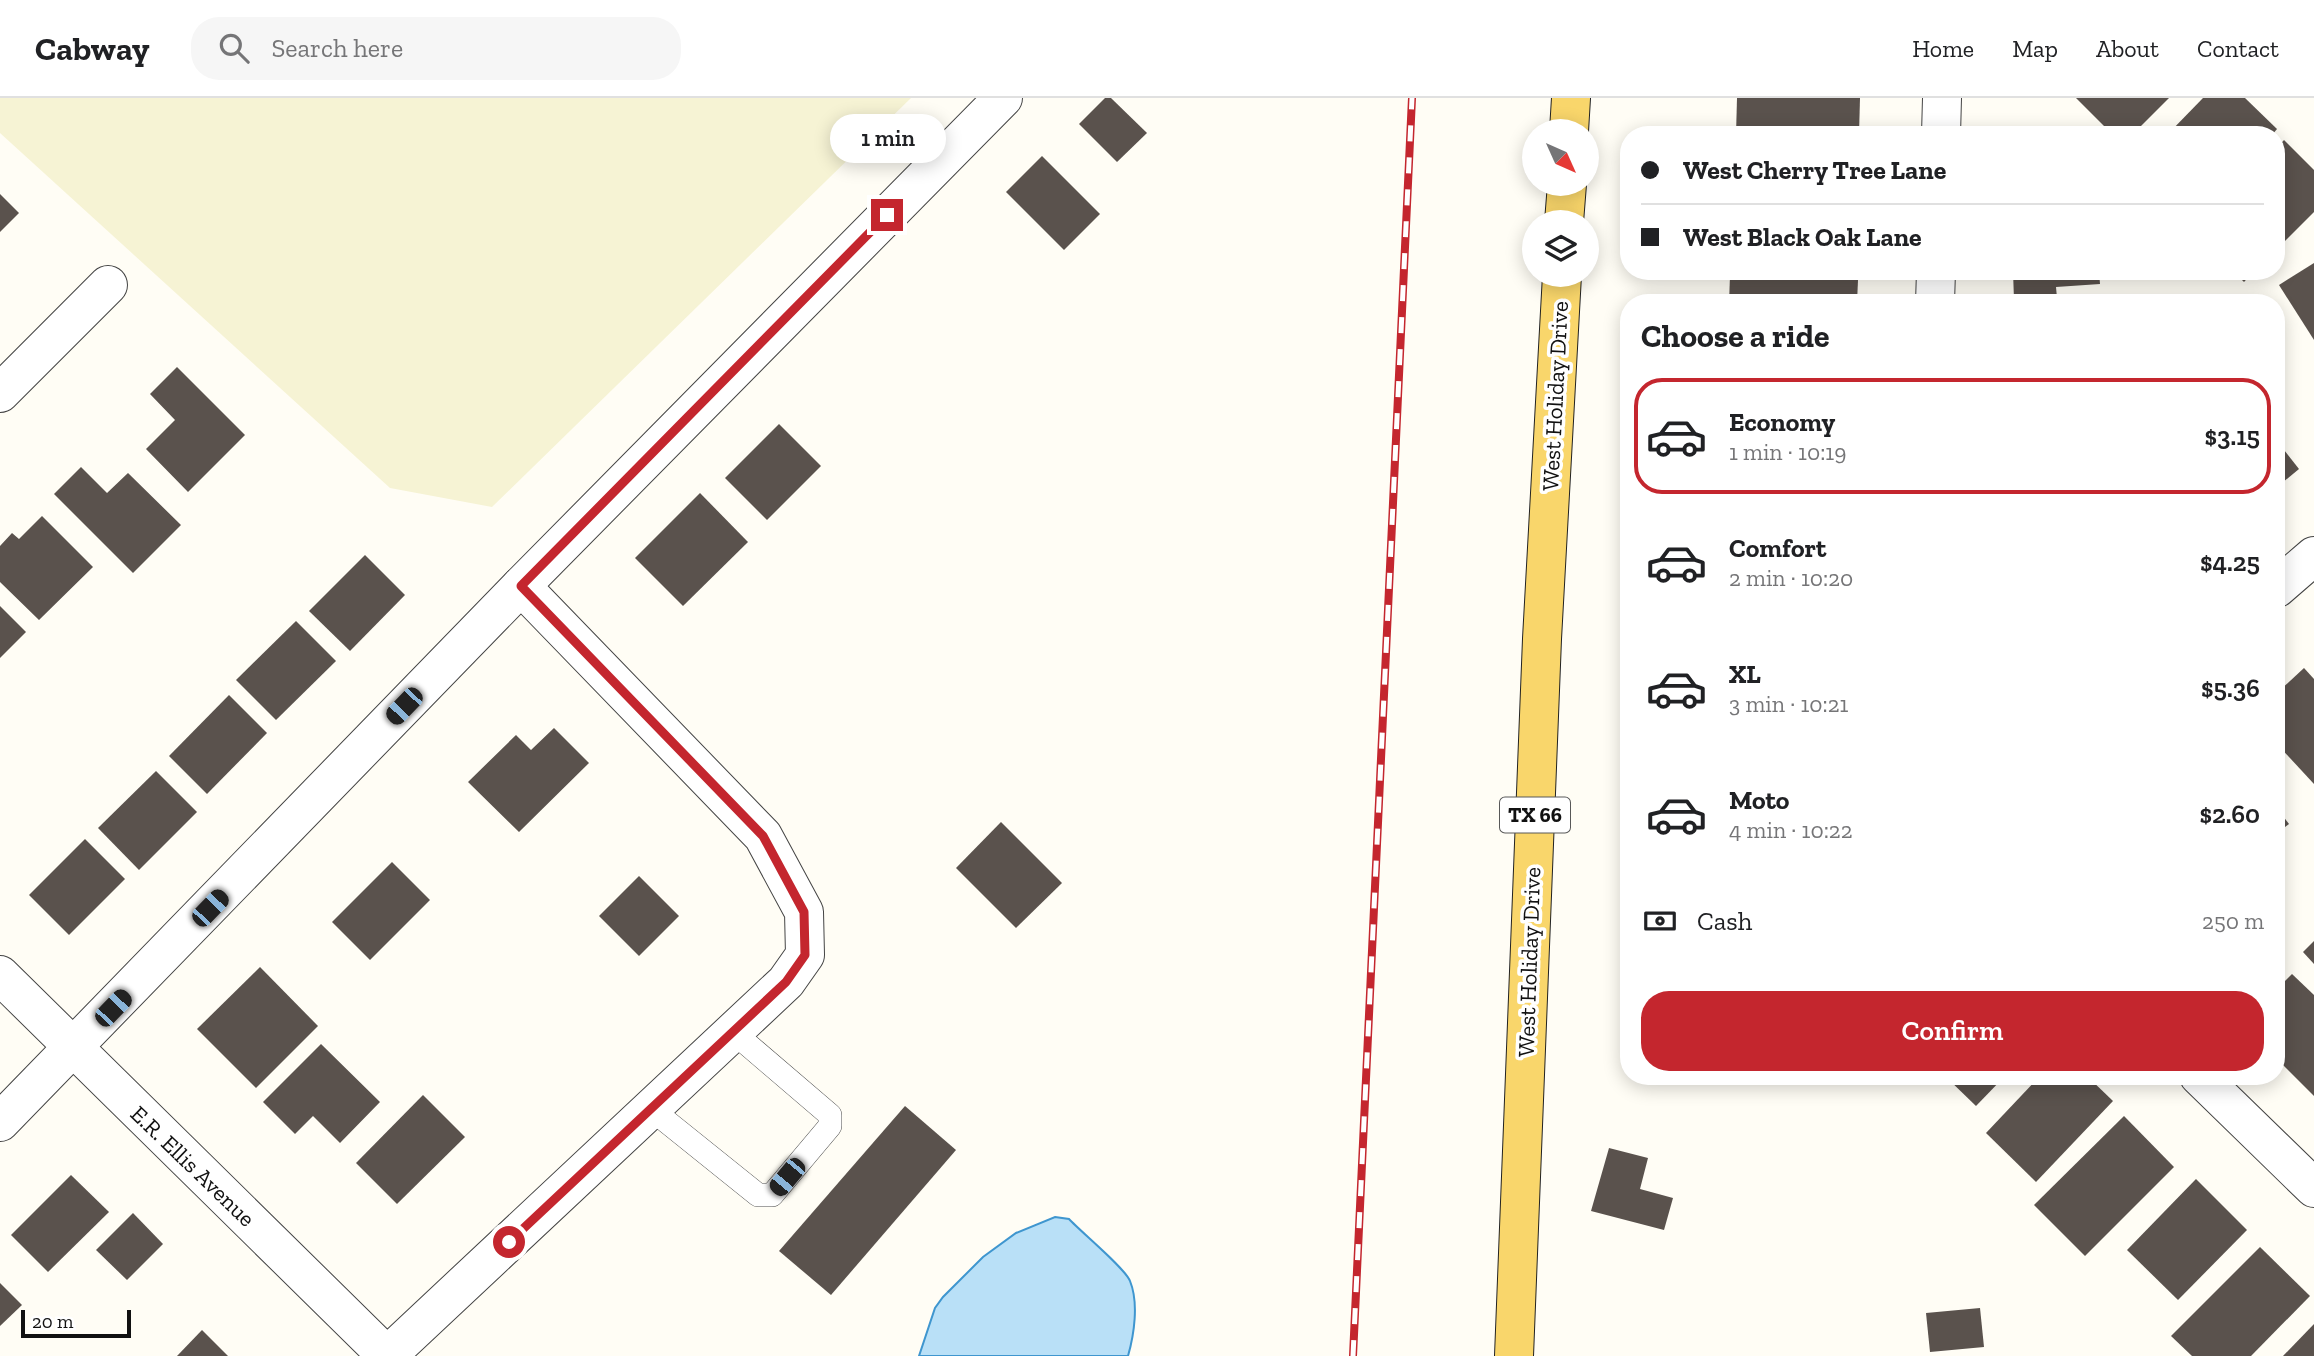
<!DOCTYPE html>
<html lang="en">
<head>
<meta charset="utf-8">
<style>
  :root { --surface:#fff; --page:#f6f6f6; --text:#202124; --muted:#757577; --line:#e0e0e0; --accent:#c4262e }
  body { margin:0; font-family:"Zilla Slab",serif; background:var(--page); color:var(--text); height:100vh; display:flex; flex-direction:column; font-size:26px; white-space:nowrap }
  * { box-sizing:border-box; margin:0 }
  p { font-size:23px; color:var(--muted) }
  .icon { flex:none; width:38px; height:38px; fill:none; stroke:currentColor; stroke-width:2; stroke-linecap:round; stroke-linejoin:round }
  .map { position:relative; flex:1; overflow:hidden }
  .panel { position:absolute; left:1620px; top:196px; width:665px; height:791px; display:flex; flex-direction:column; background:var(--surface); border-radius:28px; box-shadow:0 4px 18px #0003 }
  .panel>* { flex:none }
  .guide { position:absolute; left:1620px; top:28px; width:665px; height:154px; border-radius:28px; box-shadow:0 4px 18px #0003; display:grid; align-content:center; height:154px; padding:0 21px; background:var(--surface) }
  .needle { width:46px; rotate:135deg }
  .fabs { position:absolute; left:1522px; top:21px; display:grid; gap:14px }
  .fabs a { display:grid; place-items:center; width:77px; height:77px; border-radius:50%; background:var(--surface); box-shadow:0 4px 18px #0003; font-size:35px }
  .scale { position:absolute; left:21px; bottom:18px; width:110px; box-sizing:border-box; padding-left:7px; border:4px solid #111; border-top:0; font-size:19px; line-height:24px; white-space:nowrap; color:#111; -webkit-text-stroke:5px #fff; paint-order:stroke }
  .end { position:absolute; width:32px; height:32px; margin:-16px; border:9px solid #c4262e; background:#fff; box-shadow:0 0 0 4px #fff }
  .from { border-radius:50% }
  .bubble { position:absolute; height:49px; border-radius:24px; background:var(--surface); box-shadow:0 4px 18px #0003; font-size:23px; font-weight:600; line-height:49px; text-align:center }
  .car { position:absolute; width:21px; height:42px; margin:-21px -10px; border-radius:9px; box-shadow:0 0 5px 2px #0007; background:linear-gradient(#222 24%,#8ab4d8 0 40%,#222 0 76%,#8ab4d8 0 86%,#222 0) }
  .guide b { display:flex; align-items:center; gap:24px; height:66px; font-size:26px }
  .guide b+b { border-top:2px solid var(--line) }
  .guide i { width:18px; height:18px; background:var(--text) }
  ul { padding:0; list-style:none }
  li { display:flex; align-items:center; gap:21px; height:116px; margin:0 14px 10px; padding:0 7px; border:4px solid transparent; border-radius:28px }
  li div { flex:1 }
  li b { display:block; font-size:26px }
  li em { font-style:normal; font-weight:600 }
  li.on { border-color:var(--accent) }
  li>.icon { width:63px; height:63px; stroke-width:1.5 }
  h2 { padding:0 21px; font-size:32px; line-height:84px }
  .pay { display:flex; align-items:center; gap:18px; height:77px; padding:0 21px; font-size:26px }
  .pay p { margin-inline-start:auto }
  .action { display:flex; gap:14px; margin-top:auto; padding:14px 21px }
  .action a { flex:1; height:80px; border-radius:28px; background:var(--accent); color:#fff; font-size:28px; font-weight:600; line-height:80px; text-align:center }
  header { display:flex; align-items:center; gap:42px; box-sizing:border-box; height:98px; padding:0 35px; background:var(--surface); border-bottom:2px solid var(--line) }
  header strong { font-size:33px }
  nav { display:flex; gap:38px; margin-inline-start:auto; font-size:24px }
  .search { width:490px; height:63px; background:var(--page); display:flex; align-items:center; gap:18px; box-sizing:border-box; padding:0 24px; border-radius:28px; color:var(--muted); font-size:26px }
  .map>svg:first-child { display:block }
  .farmland { fill:#f6f3d4 }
  .water { fill:#b9e0f7; stroke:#3f96cf; stroke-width:2 }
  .building { fill:#5a524d }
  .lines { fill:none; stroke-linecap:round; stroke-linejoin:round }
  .lane-casing { stroke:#444; stroke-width:24 }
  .street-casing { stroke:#444; stroke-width:40 }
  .primary-casing { stroke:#222; stroke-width:40 }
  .lane { stroke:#fff; stroke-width:23 }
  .street { stroke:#fff; stroke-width:38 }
  .primary { stroke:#f9d66b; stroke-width:38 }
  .rail-casing { stroke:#c4262e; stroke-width:8 }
  .rail { stroke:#fff; stroke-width:5; stroke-dasharray:16; stroke-linecap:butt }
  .route { stroke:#c4262e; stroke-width:9 }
  .labels { text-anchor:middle; stroke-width:7; stroke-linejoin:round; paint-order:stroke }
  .shield { fill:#fff; stroke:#585858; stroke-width:2 }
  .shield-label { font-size:21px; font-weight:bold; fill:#111 }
  .street-label { font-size:23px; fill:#111; stroke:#fff }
</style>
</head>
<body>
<header>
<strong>Cabway</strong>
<div class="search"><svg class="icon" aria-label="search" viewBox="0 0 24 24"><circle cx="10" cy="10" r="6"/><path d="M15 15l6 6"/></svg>Search here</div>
<nav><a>Home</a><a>Map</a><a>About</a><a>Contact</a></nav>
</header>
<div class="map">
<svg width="2314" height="1258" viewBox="0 0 2314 1258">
  <rect width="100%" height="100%" fill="#fffdf5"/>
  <polygon class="farmland" points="0,0 911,0 492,409 390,390 0,35"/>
  <path class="water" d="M1055,1119L1069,1121C1081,1134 1125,1170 1130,1183C1139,1205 1134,1237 1128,1258H919L935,1210L943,1199L983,1159L1016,1135Z"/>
  <g class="building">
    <polygon points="1105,0 1111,0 1147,35 1117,64 1079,26"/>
    <polygon points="1737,0 1860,0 1859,37 1736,37"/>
    <polygon points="2076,0 2169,0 2132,37 2113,37"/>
    <polygon points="2203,0 2245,0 2277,31 2272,37 2167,37"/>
    <polygon points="2284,42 2314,72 2314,114 2277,151 2277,50"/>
    <polygon points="1042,58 1100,116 1064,152 1006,94"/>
    <polygon points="0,96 19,115 0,134"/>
    <polygon points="2314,165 2314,242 2279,187"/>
    <polygon points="2013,173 2099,173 2100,186 2056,189 2057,200 2014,202"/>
    <polygon points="2233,173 2254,173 2244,184"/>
    <polygon points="1730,178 1858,182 1857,205 1729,205"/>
    <polygon points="177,269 245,337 188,394 146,351 175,322 150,296"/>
    <polygon points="779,326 821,368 767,422 725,380"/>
    <polygon points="2277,343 2299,371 2277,389"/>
    <polygon points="81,369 107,395 128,375 181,427 133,475 54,396"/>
    <polygon points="700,395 748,444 683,508 635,460"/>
    <polygon points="42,418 93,469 39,522 0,484 0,448 12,435 19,441"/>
    <polygon points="365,457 405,497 350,553 309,513"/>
    <polygon points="0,508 26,534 0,560"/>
    <polygon points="296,523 336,563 276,622 236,582"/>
    <polygon points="2304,570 2314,581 2314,686 2277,646 2277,595"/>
    <polygon points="229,597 267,635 207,696 169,658"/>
    <polygon points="554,630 589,665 519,734 468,684 516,637 531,652"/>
    <polygon points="156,673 197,714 139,772 98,730"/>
    <polygon points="2277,710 2289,726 2277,735"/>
    <polygon points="1001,724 1062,785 1016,830 956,770"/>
    <polygon points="85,741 125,781 69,837 29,797"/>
    <polygon points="392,764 430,802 370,862 332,824"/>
    <polygon points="639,778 679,818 639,858 599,818"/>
    <polygon points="2314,843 2314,866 2303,854"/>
    <polygon points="260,869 318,928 256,990 197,931"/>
    <polygon points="2292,876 2314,897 2314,998 2277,961 2277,891"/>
    <polygon points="321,946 380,1004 340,1045 313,1018 295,1036 263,1004"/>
    <polygon points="1945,978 2005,978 1976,1008"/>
    <polygon points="2040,978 2087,978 2113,1003 2036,1084 1986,1035"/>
    <polygon points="423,997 465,1039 397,1106 356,1065"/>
    <polygon points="905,1008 956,1052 831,1197 779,1153"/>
    <polygon points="2124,1018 2174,1069 2085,1158 2034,1107"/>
    <polygon points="1609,1050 1648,1060 1640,1091 1673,1100 1664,1132 1591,1113"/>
    <polygon points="71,1077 109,1114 48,1174 11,1137"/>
    <polygon points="2196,1081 2247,1132 2178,1202 2127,1152"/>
    <polygon points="133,1115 163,1146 127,1182 96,1152"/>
    <polygon points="2260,1149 2310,1198 2251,1258 2192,1258 2171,1238"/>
    <polygon points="0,1185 22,1207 0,1228"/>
    <polygon points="1980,1210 1984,1249 1930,1254 1926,1215"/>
    <polygon points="2314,1226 2314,1258 2283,1258"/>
    <polygon points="202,1232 228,1258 177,1258"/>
  </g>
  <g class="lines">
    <defs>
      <polyline id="lane" points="651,1011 758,1097 772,1097 830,1028 830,1017 733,934"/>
      <g id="street">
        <polyline points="1941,37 1942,0"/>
        <polyline points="1935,205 1936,173"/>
        <polyline points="0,295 108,187"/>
        <polyline points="2277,490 2314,458"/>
        <polyline points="0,877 387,1258 786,884 805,857 804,814 763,738 521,488"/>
        <polyline points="2199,978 2314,1090"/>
        <polyline points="0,1024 521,488 1003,0"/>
      </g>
      <g id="primary">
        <polyline points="1569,33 1571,0"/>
        <polyline points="1564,124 1567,86"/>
        <polyline points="1514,1258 1542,541 1562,177"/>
      </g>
    </defs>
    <use href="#lane" class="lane-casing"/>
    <use href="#street" class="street-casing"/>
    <use href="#primary" class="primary-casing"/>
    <use href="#lane" class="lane"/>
    <use href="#street" class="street"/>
    <use href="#primary" class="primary"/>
    <defs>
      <polyline id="rail" points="1353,1258 1412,0"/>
    </defs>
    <use href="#rail" class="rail-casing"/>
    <use href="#rail" class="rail"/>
  </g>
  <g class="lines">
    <polyline class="route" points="509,1144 786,884 805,857 804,814 763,738 521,488 887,117"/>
  </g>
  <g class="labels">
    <rect class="shield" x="1500" y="699.5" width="70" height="35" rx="5"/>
    <g class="shield-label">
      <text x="1535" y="724">TX 66</text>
    </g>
    <g class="street-label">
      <text transform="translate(1555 298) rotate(-87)" y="8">West Holiday Drive</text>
      <text transform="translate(1529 864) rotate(-88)" y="8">West Holiday Drive</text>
      <text transform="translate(193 1068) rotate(44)" y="8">E.R. Ellis Avenue</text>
    </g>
  </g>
</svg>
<div class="fabs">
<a><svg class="needle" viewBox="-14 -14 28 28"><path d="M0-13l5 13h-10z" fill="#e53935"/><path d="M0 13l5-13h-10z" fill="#757577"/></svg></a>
<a><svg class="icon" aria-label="layers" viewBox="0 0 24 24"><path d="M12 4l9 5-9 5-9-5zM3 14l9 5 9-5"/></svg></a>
</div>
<div class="scale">20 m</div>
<i class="end from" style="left:509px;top:1144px"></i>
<i class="end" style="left:887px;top:117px"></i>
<div class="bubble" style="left:830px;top:16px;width:116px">1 min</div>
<i class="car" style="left:404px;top:608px;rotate:224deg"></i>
<i class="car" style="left:210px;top:810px;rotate:44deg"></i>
<i class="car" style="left:113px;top:910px;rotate:44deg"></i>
<i class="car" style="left:787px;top:1079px;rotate:220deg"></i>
<div class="guide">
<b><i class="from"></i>West Cherry Tree Lane</b>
<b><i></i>West Black Oak Lane</b>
</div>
<section class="panel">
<h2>Choose a ride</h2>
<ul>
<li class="on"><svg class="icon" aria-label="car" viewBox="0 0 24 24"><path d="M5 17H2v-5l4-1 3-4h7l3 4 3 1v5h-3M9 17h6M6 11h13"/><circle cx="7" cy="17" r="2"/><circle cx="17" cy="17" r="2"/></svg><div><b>Economy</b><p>1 min · 10:19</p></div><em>$3.15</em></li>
<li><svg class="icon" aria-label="car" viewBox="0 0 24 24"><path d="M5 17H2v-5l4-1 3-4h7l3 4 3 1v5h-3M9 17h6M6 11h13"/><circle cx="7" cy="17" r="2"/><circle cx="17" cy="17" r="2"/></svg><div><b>Comfort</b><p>2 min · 10:20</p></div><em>$4.25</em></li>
<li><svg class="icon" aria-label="car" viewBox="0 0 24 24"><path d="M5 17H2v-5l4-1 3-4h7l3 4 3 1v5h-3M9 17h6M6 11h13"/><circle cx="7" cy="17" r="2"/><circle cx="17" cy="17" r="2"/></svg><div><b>XL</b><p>3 min · 10:21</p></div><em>$5.36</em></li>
<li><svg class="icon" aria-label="car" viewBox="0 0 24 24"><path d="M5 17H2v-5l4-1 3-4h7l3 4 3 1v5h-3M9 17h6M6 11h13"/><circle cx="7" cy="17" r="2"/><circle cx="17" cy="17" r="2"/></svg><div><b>Moto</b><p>4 min · 10:22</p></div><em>$2.60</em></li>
</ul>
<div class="pay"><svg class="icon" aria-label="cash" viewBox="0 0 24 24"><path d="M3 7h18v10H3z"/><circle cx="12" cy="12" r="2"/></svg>Cash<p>250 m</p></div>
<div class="action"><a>Confirm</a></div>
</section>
</div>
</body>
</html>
